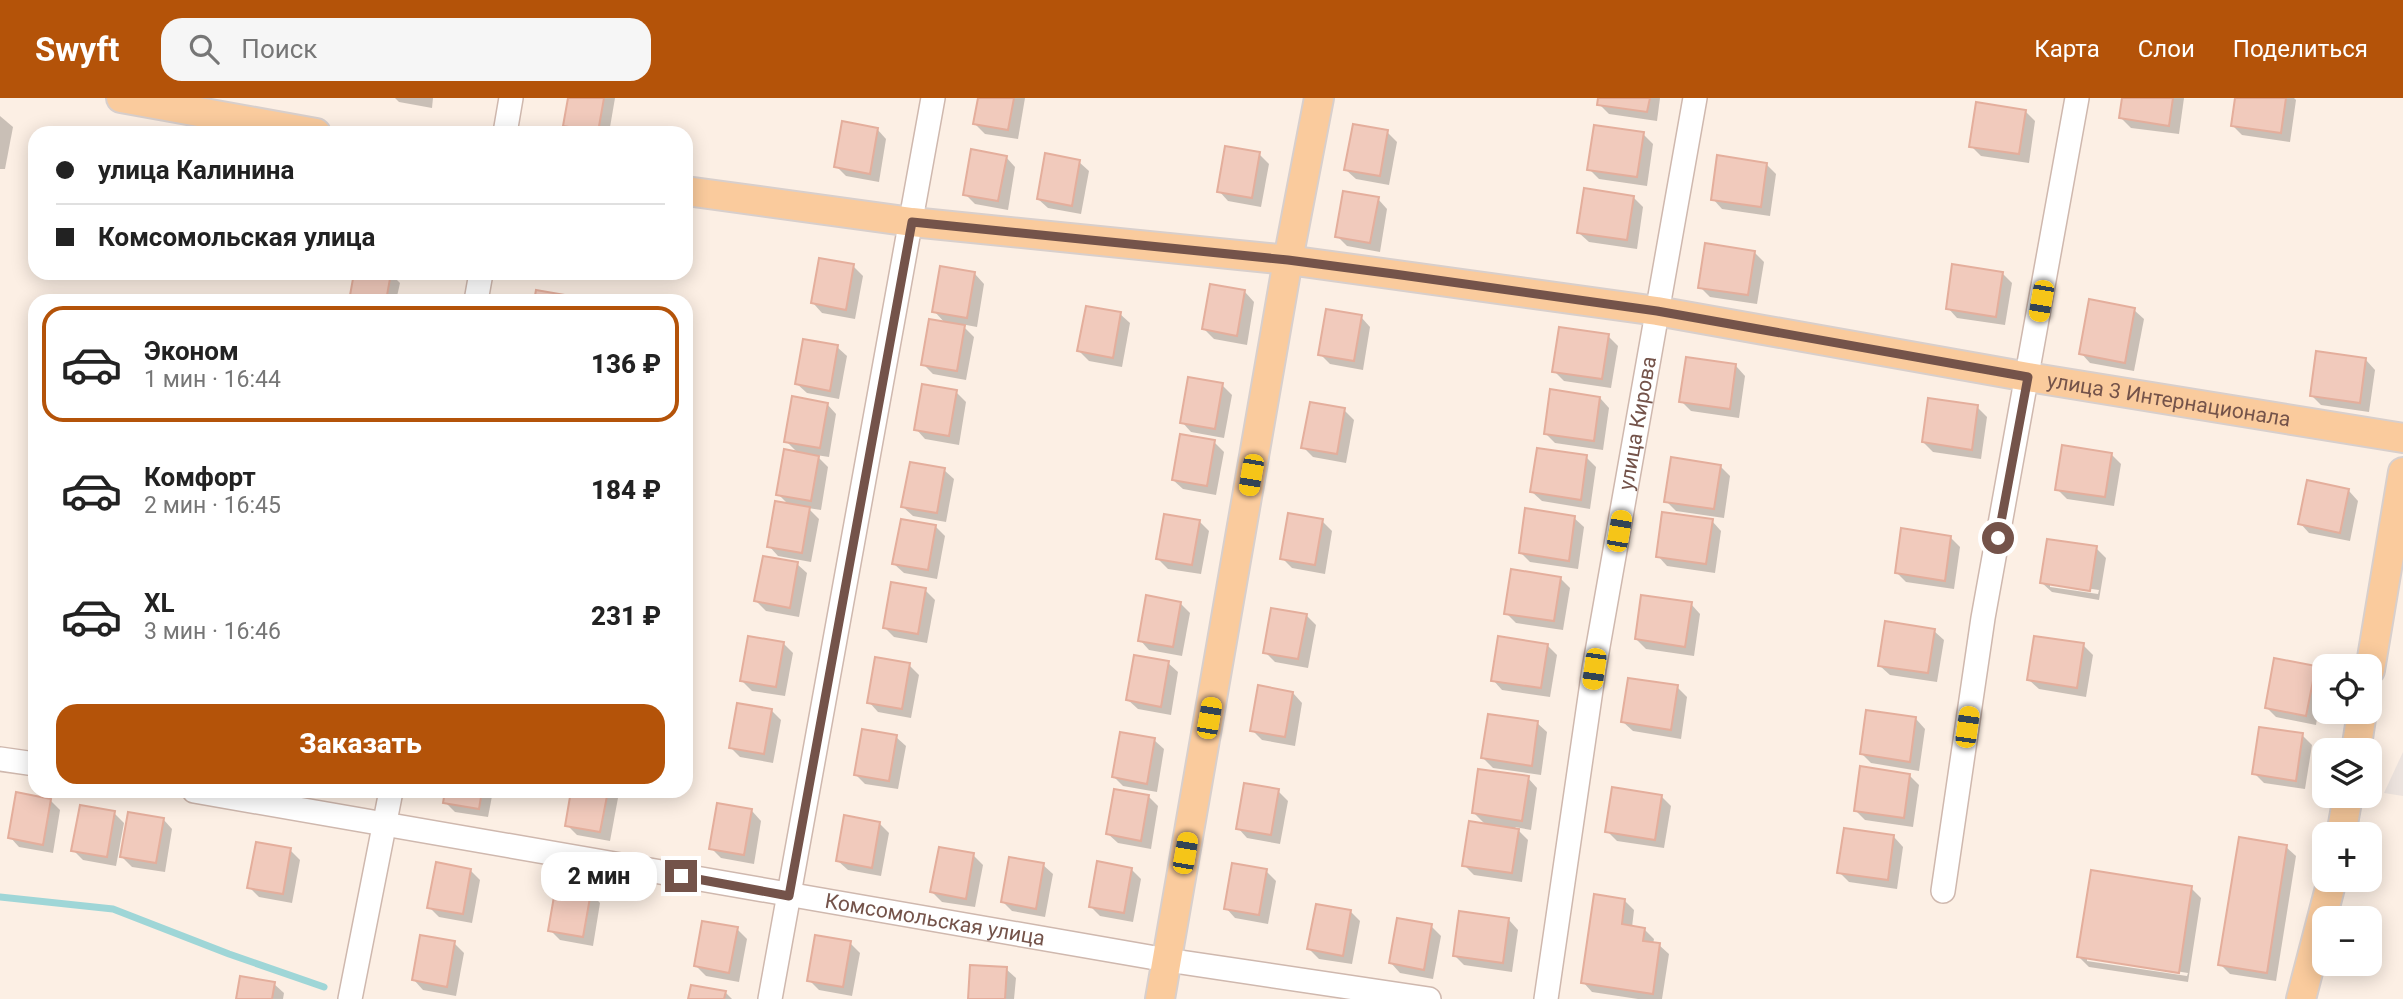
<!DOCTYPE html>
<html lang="ru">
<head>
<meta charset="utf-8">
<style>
  :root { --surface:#fff; --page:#f6f6f6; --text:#222; --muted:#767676; --line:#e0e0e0; --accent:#b45309 }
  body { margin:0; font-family:Roboto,sans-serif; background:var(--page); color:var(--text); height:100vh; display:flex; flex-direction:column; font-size:26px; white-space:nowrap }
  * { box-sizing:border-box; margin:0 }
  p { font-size:23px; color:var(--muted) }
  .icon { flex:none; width:38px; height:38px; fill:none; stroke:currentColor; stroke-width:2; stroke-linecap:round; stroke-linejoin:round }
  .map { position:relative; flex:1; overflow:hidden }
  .drawer { position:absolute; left:28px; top:196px; width:665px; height:504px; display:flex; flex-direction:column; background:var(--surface); border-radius:21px; box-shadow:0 4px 18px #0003 }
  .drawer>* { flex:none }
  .guide { position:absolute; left:28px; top:28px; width:665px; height:154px; border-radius:21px; box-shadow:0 4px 18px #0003; display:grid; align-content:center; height:154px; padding:0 28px; background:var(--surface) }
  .tools { position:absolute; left:2312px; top:556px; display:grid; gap:14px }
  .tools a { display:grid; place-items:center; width:70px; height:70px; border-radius:14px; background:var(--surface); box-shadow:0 4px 18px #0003; font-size:35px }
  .end { position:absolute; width:32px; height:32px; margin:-16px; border:9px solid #74534a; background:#fff; box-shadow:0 0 0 4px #fff }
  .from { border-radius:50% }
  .bubble { position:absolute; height:49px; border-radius:21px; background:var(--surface); box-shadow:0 4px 18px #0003; font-size:23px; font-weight:800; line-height:49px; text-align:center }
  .car { position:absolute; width:21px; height:42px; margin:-21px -10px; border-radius:9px; box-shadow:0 0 5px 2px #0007; background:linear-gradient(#f5c518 24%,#345 0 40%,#f5c518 0 76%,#345 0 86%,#f5c518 0) }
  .guide b { display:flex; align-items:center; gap:24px; height:66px; font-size:26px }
  .guide b+b { border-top:2px solid var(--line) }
  .guide i { width:18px; height:18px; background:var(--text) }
  ul { padding:12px 0 0; list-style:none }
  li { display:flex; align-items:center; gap:21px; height:116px; margin:0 14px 10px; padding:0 14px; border:4px solid transparent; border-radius:21px }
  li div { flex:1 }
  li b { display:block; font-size:26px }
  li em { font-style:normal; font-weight:800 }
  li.active { border-color:var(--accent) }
  li>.icon { width:63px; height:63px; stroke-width:1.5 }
  .button { display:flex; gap:14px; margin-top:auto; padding:14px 28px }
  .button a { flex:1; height:80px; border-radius:21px; background:var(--accent); color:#fff; font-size:28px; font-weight:800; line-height:80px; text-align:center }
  header { display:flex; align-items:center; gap:42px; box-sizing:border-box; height:98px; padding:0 35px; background:var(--accent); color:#fff }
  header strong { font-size:33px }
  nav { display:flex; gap:38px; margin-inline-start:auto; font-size:24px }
  .search { width:490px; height:63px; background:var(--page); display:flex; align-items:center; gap:18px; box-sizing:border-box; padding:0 24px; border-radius:21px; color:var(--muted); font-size:26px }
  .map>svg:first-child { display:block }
  .industrial { fill:#ece3de }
  .shadow { fill:#0003; fill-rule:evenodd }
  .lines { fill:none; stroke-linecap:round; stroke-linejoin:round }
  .stream { stroke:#9fd6d7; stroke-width:7 }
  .building { fill:#f1cabc; stroke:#e4ae9c; stroke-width:2 }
  .minor-casing { stroke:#cfb8ae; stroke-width:26 }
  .major-casing { stroke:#d8cfcc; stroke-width:32 }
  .minor { stroke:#fff; stroke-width:23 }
  .major { stroke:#facb9d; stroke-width:28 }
  .route { stroke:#74534a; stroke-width:9 }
  .labels { text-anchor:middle; stroke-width:5; stroke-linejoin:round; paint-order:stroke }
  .street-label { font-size:21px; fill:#74534a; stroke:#fff4ea }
</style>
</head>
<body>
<header>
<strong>Swyft</strong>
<div class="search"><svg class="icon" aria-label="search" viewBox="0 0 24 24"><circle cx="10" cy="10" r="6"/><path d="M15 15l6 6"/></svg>Поиск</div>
<nav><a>Карта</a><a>Слои</a><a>Поделиться</a></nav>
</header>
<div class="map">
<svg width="2403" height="901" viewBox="0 0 2403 901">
  <rect width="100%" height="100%" fill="#fcefe4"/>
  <polygon class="industrial" points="2403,654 2403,698 2384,695"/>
  <g class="shadow">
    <polygon points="395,0 433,0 432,10 399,4"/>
    <polygon points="570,0 615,0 609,35 572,35 565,28"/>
    <polygon points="979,0 1025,0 1018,41 985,36 975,26"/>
    <polygon points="1600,0 1660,0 1657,23 1609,16 1599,6"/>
    <polygon points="2124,0 2184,0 2179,36 2131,30 2121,20"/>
    <polygon points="2237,0 2294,0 2296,2 2290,44 2242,37 2233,28"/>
    <polygon points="2025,13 2035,23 2029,65 1981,58 1971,48"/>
    <polygon points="0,18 13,29 5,71 0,71"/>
    <polygon points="877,31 886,41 879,84 846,78 836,68"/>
    <polygon points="1387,34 1397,44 1389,87 1356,81 1346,72"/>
    <polygon points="1643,36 1653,46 1647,88 1599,81 1589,71"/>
    <polygon points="1259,56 1269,66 1261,109 1228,103 1219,93"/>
    <polygon points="1006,59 1015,69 1008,112 975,106 965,96"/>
    <polygon points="1079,64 1089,73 1081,116 1048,110 1038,101"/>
    <polygon points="1767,67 1776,76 1770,118 1722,111 1713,101"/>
    <polygon points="1633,99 1643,109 1637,151 1589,144 1579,135"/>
    <polygon points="1378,101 1387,111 1380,154 1347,148 1337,138"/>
    <polygon points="1754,154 1764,164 1757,206 1710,199 1700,189"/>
    <polygon points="853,168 863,178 855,221 822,215 813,205"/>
    <polygon points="942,170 975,176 984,186 977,229 961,226 974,239 966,282 933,276 923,266 946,226 934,213"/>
    <polygon points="356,175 390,175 400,185 396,203 351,203"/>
    <polygon points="2002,175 2012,185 2005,227 1957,220 1948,210"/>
    <polygon points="1245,194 1254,204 1247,247 1214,241 1204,231"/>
    <polygon points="2134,212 2144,221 2134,273 2090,265 2081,255"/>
    <polygon points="1120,216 1130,225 1122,269 1089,263 1079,253"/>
    <polygon points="1361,219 1370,229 1363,272 1330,266 1320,256"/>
    <polygon points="1608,238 1618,248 1611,290 1564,283 1554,273"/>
    <polygon points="837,249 847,258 839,301 807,295 797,286"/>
    <polygon points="2366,262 2375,272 2369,314 2321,307 2311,297"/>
    <polygon points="1736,268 1745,278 1739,320 1691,313 1681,303"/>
    <polygon points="1222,287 1232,297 1224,340 1191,334 1182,324"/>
    <polygon points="956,294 966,304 959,347 925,341 916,331"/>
    <polygon points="1600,300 1609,310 1603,352 1555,345 1545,335"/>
    <polygon points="827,306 836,316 829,359 816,357 828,369 821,412 808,410 819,421 811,464 778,458 769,448 789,407 778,396 798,355 786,343"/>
    <polygon points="1977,309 1987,319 1981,361 1933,354 1923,344"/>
    <polygon points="1344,312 1354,322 1346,365 1313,359 1303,349"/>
    <polygon points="1214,344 1224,354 1216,397 1183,391 1173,382"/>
    <polygon points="2111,356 2121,366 2114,408 2067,401 2057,391"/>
    <polygon points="1586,359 1596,369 1590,411 1542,403 1532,394"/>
    <polygon points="1720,368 1730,378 1724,420 1676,413 1666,403"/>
    <polygon points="944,372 954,381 946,424 913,418 903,409"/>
    <polygon points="2349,393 2358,403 2350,443 2309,435 2300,425"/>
    <polygon points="1574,420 1584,429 1578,471 1530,464 1520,454"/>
    <polygon points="1199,423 1209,433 1201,476 1168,471 1158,461"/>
    <polygon points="1322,423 1332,433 1325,476 1292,470 1282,460"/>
    <polygon points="1712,423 1721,433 1715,475 1667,468 1658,458"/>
    <polygon points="935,428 945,438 937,481 904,475 894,466"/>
    <polygon points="1951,440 1960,449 1954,491 1906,484 1896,474"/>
    <path d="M2096,450L2106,460L2099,502L2052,494L2042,485ZM2050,485L2099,492L2098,496L2050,489Z"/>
    <polygon points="797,466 807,475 799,519 766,513 756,503"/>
    <polygon points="1560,480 1570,490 1563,532 1516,525 1506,515"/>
    <polygon points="925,492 935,502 927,545 894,539 884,529"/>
    <polygon points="1180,505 1190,515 1182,558 1149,552 1140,542"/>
    <polygon points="1691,506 1700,516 1694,558 1646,551 1636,541"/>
    <polygon points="1306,517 1316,527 1308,570 1275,564 1265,554"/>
    <polygon points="1934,533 1944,542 1937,584 1890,577 1880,568"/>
    <polygon points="783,545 793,555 785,598 752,593 742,583"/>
    <polygon points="1547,547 1557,557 1550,599 1502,592 1493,582"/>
    <polygon points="2083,547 2093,557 2086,599 2039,591 2029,582"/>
    <polygon points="1168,565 1178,574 1171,617 1138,611 1128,602"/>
    <polygon points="909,567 919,577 911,620 878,614 869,604"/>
    <polygon points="2315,570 2324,579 2316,627 2276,619 2267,610"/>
    <polygon points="1677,589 1687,599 1681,641 1633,633 1623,624"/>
    <polygon points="1293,595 1302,605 1295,648 1262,642 1252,632"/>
    <polygon points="771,612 781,622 773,665 740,659 731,650"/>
    <polygon points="1916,621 1925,631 1919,673 1871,665 1862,656"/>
    <polygon points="1537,625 1547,634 1541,677 1493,670 1483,660"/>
    <polygon points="2302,637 2312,647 2305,691 2264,685 2254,675"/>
    <polygon points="896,639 906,648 898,691 865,686 855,676"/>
    <polygon points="1154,642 1164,651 1157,694 1123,688 1114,679"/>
    <polygon points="1910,678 1919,687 1913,729 1865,722 1856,713"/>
    <polygon points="1528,680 1537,690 1531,732 1515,729 1528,742 1522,784 1474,777 1464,767 1487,728 1474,715"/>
    <polygon points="447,693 493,693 488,719 455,714 445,704"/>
    <polygon points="573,693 611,693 618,700 610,743 577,737 567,727"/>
    <polygon points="1278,693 1288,703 1280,746 1247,740 1238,730"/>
    <polygon points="1661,698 1671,708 1664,750 1617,743 1607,733"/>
    <polygon points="1149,699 1158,708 1151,751 1118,745 1108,736"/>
    <polygon points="50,702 60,712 53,755 19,749 10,739"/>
    <polygon points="752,713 761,723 754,766 721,760 711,750"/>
    <polygon points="114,715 124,725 116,768 83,762 73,752"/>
    <polygon points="163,721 172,731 165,774 132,769 122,759"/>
    <polygon points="879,725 889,735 881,778 848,772 838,763"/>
    <polygon points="1894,739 1903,749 1897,791 1849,784 1839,774"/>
    <polygon points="2286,749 2296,758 2276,883 2230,876 2220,866"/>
    <polygon points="290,752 300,762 292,805 259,799 249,789"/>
    <polygon points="973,757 983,767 975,809 942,804 932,794"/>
    <polygon points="1043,767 1053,776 1045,819 1012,813 1003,804"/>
    <polygon points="1131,771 1141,781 1133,824 1100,818 1090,808"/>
    <polygon points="470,772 480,782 472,825 439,819 429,809"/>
    <polygon points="1266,773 1276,783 1268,826 1235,820 1226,810"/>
    <path d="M2191,790L2201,800L2188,884L2089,869L2079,859ZM2087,859L2188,875L2187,878L2087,863Z"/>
    <polygon points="591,795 600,805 593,848 560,842 550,832"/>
    <polygon points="1625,803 1634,812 1632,829 1644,831 1654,841 1653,846 1659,847 1669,856 1662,901 1638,901 1592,894 1583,884"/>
    <polygon points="1350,813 1360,823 1352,866 1319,861 1309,851"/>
    <polygon points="1509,822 1518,832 1512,874 1464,867 1454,857"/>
    <polygon points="1431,828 1441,838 1433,881 1400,875 1391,865"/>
    <polygon points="737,831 747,841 739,884 706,878 696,868"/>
    <polygon points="454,845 464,855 456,898 423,892 414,882"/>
    <polygon points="850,845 860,855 852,898 819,892 809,882"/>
    <polygon points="1006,871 1016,880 1014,901 970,901"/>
    <polygon points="274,886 284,895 283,901 237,901"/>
    <polygon points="725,894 732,901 690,901"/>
  </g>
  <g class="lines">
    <polyline class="stream" points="0,799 113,811 229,856 324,889"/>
  </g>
  <g class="building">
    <polygon points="568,0 604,0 598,34 563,28"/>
    <polygon points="978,0 1014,0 1008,32 973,26"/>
    <polygon points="1598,0 1650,0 1647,14 1597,7"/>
    <polygon points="2122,0 2173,0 2169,28 2119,20"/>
    <polygon points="2235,0 2286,0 2281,35 2231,28"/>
    <polygon points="1976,4 2026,12 2019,56 1969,49"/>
    <polygon points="842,23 878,30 870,76 834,69"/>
    <polygon points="1353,26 1388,32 1380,78 1344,72"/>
    <polygon points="1594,27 1644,34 1637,79 1587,72"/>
    <polygon points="1225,48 1260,54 1252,100 1217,94"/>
    <polygon points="971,51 1007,58 998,103 963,97"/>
    <polygon points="1045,55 1080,62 1072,108 1037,101"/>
    <polygon points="1717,57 1767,65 1761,109 1711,102"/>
    <polygon points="1584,90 1634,98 1627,142 1577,135"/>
    <polygon points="1343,93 1379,99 1370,145 1335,139"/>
    <polygon points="1705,145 1755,153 1748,197 1698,190"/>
    <polygon points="819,160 854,166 846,212 811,205"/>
    <polygon points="1952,166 2003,174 1996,219 1946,211"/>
    <polygon points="940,168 975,174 967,220 932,214"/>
    <polygon points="354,175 391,175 386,203 349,203"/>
    <polygon points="1210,186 1245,192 1237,238 1202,231"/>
    <polygon points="536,192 571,198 570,203 534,203"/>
    <polygon points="2089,201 2135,210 2125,265 2079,256"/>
    <polygon points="1086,208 1121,214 1113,260 1077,253"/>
    <polygon points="1326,211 1362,217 1354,263 1318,257"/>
    <polygon points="929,221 965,227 957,273 921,267"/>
    <polygon points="1559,229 1609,236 1602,281 1552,274"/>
    <polygon points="803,241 838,247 830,293 795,286"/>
    <polygon points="2316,253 2366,260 2360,305 2310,298"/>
    <polygon points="1686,259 1736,266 1730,311 1679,304"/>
    <polygon points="1188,279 1223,285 1215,331 1180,325"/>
    <polygon points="922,286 957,292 949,338 914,332"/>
    <polygon points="1550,291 1600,299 1594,343 1544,336"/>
    <polygon points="792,298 828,305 820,350 784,344"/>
    <polygon points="1928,300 1978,307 1972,352 1922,344"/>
    <polygon points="1310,304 1345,310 1337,356 1301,350"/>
    <polygon points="1180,336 1215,342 1207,388 1172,382"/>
    <polygon points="2062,347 2112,355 2105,399 2055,392"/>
    <polygon points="1537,350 1587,357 1581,402 1530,394"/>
    <polygon points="784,351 819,358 811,403 776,397"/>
    <polygon points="1671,359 1721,367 1714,411 1664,404"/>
    <polygon points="910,364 945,370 937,415 901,409"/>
    <polygon points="2307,382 2349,391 2340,435 2298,426"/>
    <polygon points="775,403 810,409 802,455 767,449"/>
    <polygon points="1525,410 1575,418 1569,463 1519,455"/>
    <polygon points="1662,414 1713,421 1706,466 1656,459"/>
    <polygon points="1288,415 1323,421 1315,467 1280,461"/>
    <polygon points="1164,416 1200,422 1192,467 1156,461"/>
    <polygon points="901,421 936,427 928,472 892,466"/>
    <polygon points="1901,430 1951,438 1945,483 1895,475"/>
    <polygon points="2047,441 2097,448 2090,493 2040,485"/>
    <polygon points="763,458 798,464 790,510 754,503"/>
    <polygon points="1511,471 1561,479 1554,523 1504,516"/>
    <polygon points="891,484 926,490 918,536 883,530"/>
    <polygon points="1146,497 1181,504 1173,549 1138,543"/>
    <polygon points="1641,497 1692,504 1685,549 1635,541"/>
    <polygon points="1271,510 1307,516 1298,561 1263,555"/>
    <polygon points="1885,523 1935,531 1928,575 1878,568"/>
    <polygon points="748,538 784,544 776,589 740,583"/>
    <polygon points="1498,538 1548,546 1541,590 1491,583"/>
    <polygon points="2034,538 2084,545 2077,590 2027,582"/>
    <polygon points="1134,557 1169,563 1161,609 1126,602"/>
    <polygon points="875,559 910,565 902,611 867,605"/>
    <polygon points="2274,560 2316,568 2306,618 2265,610"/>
    <polygon points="1628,580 1678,587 1671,632 1621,624"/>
    <polygon points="1258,587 1293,594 1285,639 1250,633"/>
    <polygon points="737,605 772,611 764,656 729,650"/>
    <polygon points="1866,612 1916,619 1910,664 1860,656"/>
    <polygon points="1488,616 1538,623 1532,668 1481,660"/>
    <polygon points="2259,629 2303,635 2296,683 2252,676"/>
    <polygon points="862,631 897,637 889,683 854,677"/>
    <polygon points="1120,634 1155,640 1147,686 1112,679"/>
    <polygon points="1860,668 1910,676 1904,720 1854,713"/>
    <polygon points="1478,671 1529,678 1522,723 1472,715"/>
    <polygon points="1244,685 1279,691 1271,737 1236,731"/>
    <polygon points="1612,689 1662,697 1655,742 1605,734"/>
    <polygon points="1114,691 1149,697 1141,743 1106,736"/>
    <polygon points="445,693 482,693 479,711 443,705"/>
    <polygon points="571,693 608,693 600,734 565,728"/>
    <polygon points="16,694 51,701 43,747 8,740"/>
    <polygon points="717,705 752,711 744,757 709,751"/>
    <polygon points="80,707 115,713 107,759 71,753"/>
    <polygon points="128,714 164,720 156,765 120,759"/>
    <polygon points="844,717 880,724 872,770 836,763"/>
    <polygon points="1469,723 1519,731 1512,775 1462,768"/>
    <polygon points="1844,730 1894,737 1888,782 1837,775"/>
    <polygon points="2239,739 2287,747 2267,875 2218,867"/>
    <polygon points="256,744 291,750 283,796 247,790"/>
    <polygon points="939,749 974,755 966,801 930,794"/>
    <polygon points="1009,759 1044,765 1036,811 1001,804"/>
    <polygon points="1097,763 1132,770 1124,815 1089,809"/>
    <polygon points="436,764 471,771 463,816 427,810"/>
    <polygon points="1232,765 1267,771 1259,817 1224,811"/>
    <polygon points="2091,772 2192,788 2179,875 2077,859"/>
    <polygon points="556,787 591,794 583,839 548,833"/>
    <polygon points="1594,796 1625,801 1622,826 1645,830 1643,843 1660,845 1653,896 1581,885"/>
    <polygon points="1316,806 1351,812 1343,858 1307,851"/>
    <polygon points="1459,813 1509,820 1503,865 1453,858"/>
    <polygon points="1397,820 1432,826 1424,872 1389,865"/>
    <polygon points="702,823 738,829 729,875 694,868"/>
    <polygon points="420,837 455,843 447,889 412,882"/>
    <polygon points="815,837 851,843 843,889 807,883"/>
    <polygon points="970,867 1007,869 1005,901 968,901"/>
    <polygon points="240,878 275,884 272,901 236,901"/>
    <polygon points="691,887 726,893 724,901 688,901"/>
  </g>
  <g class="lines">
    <defs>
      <g id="minor">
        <polyline points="505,35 511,0"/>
        <polyline points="476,203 481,175"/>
        <polyline points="0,661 35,666"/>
        <path id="s1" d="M194,693L1167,862L1429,901"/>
        <polyline points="1943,793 1983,520 2077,0"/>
        <polyline points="350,901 391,693"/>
        <polyline points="770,901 933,0"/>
        <path id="s2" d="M1546,901L1594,571L1695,0"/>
      </g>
      <g id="major">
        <polyline points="121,0 316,35"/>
        <path id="s3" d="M686,93L912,124L1288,162L1657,213L2028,279L2403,340"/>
        <polyline points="2370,572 2403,374"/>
        <polyline points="2356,653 2362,614"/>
        <polyline points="2341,737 2348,698"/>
        <polyline points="1160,901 1288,162 1319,0"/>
        <polyline points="2301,901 2332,782"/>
      </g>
    </defs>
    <use href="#minor" class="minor-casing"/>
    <use href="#major" class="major-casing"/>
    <use href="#minor" class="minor"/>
    <use href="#major" class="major"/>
  </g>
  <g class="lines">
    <polyline class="route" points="681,778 789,798 912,124 1288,162 1394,176 1657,213 2028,279 1998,440"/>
  </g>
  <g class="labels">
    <g class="street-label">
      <text dy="7" stroke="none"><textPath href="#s3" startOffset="1498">улица 3 Интернационала</textPath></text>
      <text dy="7" stroke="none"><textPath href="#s2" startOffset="583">улица Кирова</textPath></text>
      <text dy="7" stroke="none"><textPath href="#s1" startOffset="752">Комсомольская улица</textPath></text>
    </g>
  </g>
</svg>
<div class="tools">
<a><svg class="icon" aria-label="locate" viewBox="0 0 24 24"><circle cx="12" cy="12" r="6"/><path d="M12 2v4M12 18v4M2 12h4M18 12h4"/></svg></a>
<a><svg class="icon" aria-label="layers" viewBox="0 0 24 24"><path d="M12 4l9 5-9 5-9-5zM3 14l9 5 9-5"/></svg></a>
<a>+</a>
<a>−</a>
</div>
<i class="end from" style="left:1998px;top:440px"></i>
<i class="end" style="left:681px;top:778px"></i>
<div class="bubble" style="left:541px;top:754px;width:116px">2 мин</div>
<i class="car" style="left:2041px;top:203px;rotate:190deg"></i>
<i class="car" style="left:1251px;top:377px;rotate:190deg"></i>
<i class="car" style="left:1619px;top:433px;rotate:10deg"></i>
<i class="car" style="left:1594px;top:571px;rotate:188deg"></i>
<i class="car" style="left:1209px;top:620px;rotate:10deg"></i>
<i class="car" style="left:1967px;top:629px;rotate:8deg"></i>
<i class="car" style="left:1185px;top:755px;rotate:10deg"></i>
<div class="guide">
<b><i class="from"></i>улица Калинина</b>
<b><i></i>Комсомольская улица</b>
</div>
<section class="drawer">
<ul>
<li class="active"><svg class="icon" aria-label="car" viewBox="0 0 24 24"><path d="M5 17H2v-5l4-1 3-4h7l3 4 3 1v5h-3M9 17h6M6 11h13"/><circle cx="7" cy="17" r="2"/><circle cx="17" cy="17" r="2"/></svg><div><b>Эконом</b><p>1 мин · 16:44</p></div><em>136 ₽</em></li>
<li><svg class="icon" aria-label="car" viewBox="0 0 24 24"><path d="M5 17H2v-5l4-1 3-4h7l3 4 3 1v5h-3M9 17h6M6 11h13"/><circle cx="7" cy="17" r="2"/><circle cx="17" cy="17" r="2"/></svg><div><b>Комфорт</b><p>2 мин · 16:45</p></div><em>184 ₽</em></li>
<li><svg class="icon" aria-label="car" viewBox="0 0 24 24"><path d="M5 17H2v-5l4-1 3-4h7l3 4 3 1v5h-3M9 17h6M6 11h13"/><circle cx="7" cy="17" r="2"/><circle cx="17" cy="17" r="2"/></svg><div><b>XL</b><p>3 мин · 16:46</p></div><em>231 ₽</em></li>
</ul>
<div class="button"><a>Заказать</a></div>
</section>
</div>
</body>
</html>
